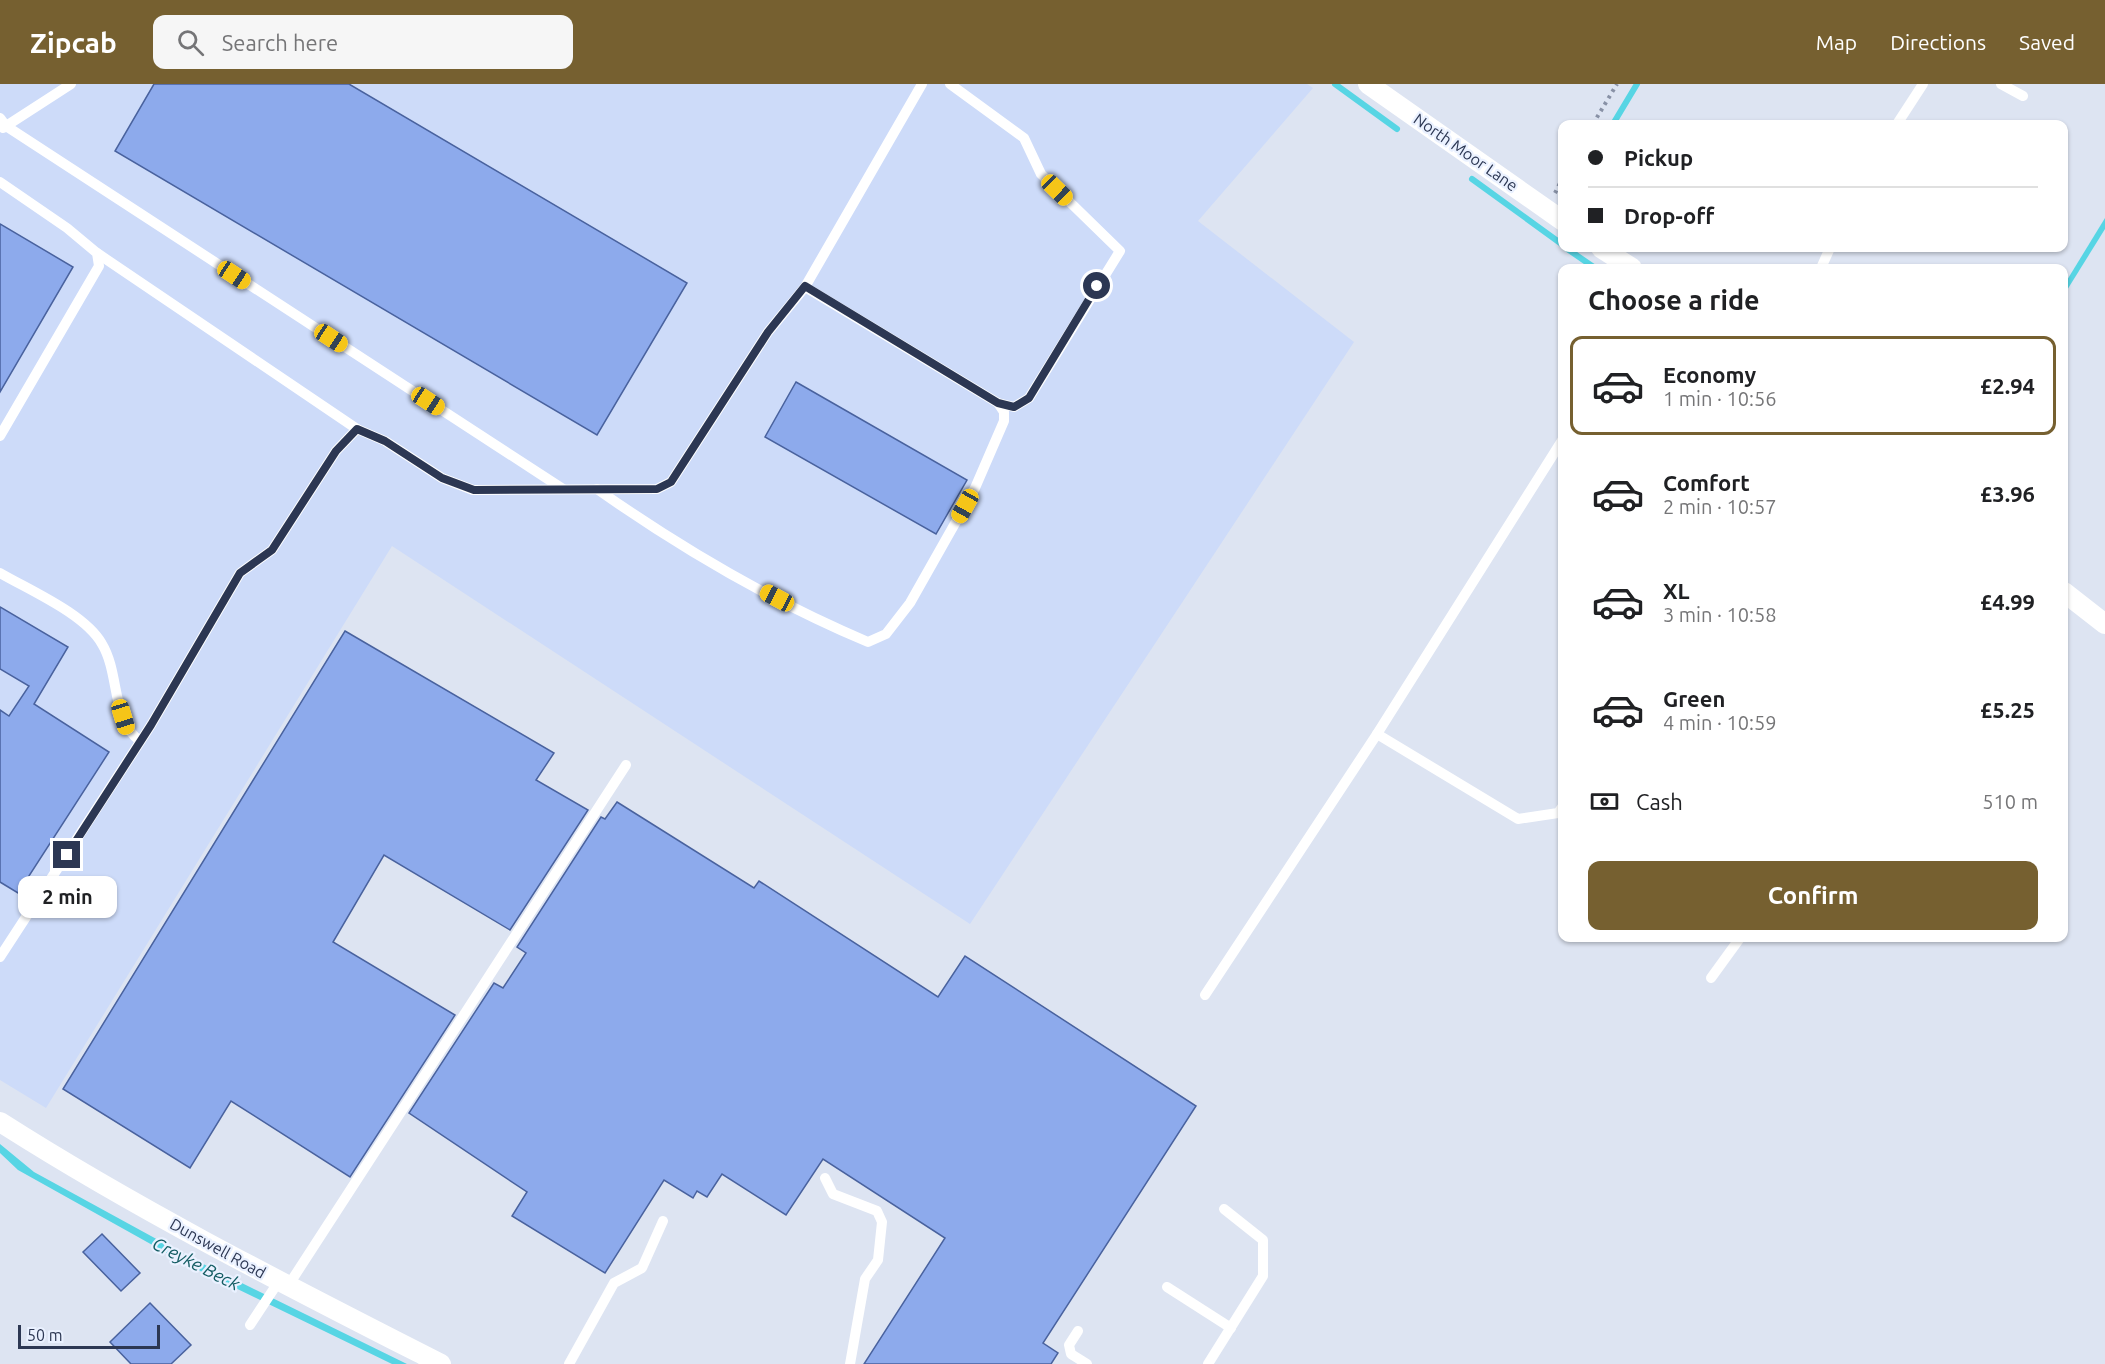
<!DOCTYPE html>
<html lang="en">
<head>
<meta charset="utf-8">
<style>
  :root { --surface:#fff; --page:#f6f6f6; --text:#202124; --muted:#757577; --line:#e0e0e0; --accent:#766030 }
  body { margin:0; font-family:Ubuntu,sans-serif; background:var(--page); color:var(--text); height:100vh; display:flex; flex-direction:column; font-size:22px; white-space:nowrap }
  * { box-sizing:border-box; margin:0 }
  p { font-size:20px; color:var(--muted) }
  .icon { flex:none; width:33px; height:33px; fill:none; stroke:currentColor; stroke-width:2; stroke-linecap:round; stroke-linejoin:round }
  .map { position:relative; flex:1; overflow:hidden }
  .drawer { position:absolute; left:1558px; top:180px; width:510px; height:678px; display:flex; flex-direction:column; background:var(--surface); border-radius:12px; box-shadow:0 2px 4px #0004 }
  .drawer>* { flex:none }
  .hud { position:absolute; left:1558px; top:36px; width:510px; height:132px; border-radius:12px; box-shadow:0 2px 4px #0004; display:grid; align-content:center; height:132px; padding:0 30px; background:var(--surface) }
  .scale { position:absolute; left:18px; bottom:15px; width:142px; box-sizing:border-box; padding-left:6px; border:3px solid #2c3753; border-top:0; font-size:16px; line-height:21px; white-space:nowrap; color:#2c3753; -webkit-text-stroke:4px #eaf1ff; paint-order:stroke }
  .end { position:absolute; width:27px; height:27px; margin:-14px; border:8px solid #2c3753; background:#fff; box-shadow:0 0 0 3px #fff }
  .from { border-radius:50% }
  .bubble { position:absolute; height:42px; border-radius:12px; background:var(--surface); box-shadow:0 2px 4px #0004; font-size:20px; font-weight:700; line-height:42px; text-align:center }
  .car { position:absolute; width:18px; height:36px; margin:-18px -9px; border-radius:8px; box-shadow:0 0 4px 2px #0007; background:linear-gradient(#f5c518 24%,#345 0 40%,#f5c518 0 76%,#345 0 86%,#f5c518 0) }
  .hud b { display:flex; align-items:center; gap:21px; height:57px; font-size:22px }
  .hud b+b { border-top:2px solid var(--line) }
  .hud i { width:15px; height:15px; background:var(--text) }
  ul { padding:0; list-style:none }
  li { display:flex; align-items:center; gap:18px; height:99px; margin:0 12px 9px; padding:0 18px; border:3px solid transparent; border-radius:12px }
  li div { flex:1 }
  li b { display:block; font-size:22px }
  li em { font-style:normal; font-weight:700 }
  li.on { border-color:var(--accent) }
  li>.icon { width:54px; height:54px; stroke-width:1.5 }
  h2 { padding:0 30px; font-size:27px; line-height:72px }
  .pay { display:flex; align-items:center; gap:15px; height:66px; padding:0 30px; font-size:22px }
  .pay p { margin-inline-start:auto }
  .action { display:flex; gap:12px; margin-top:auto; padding:12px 30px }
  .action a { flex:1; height:69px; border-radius:12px; background:var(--accent); color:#fff; font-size:24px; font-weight:700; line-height:69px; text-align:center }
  header { display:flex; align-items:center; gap:36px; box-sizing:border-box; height:84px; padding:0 30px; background:var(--accent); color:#fff }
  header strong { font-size:28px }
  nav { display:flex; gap:33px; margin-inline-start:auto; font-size:21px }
  .search { width:420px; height:54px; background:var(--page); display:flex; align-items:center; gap:15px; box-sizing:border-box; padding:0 21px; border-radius:12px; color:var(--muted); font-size:22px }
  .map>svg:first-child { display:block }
  .built { fill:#cddbf9 }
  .water { fill:#57d5e4 }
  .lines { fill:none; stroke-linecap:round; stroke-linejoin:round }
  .stream { stroke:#57d5e4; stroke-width:6 }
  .building { fill:#8daaec; stroke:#49629e; stroke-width:1.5 }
  .path { stroke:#8891a6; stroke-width:4; stroke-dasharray:3 4.5; stroke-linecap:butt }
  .service { stroke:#fff; stroke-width:10 }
  .minor { stroke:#fff; stroke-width:20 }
  .route { stroke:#2c3753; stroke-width:8 }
  .labels { text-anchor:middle; stroke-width:4.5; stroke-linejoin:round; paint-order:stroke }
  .street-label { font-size:16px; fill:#2c3753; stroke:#eaf1ff }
  .water-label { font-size:18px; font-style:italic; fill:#135c63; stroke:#eaf1ff }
</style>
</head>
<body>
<header>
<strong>Zipcab</strong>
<div class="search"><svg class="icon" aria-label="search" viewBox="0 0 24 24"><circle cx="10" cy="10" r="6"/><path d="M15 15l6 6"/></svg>Search here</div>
<nav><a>Map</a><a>Directions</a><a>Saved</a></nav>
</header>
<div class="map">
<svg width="2105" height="1280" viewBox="0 0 2105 1280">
  <rect width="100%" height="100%" fill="#dde4f2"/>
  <polygon class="built" points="0,0 1307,0 1313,4 1198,137 1354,258 970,840 392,462 46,1024 0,996"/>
  <g class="water">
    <polygon points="2105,134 2105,145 2064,211 2064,201"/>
    <polygon points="0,1060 34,1088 193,1175 407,1280 392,1280 190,1182 18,1086 0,1069"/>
  </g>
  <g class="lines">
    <g class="stream">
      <polyline points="1335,0 1397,45"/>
      <polyline points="1613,40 1637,0"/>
      <polyline points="1472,95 1563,161"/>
      <polyline points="1566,164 1595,184"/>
    </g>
  </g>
  <g class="building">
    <polygon points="154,0 349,0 687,199 597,351 115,67"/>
    <polygon points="0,140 73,183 0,308"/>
    <polygon points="796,298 967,396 936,450 765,353"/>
    <polygon points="0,523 68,563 34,620 109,668 18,809 0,798 0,626 9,632 29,602 0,585"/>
    <polygon points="345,547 554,669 536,696 588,726 510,846 384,771 333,858 455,931 350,1093 231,1017 190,1084 63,1005"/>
    <polygon points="617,718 754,804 759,797 938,913 965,872 1196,1022 1043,1259 1058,1269 1051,1280 864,1280 945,1154 823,1075 786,1131 722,1090 707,1113 697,1107 693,1114 664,1096 605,1189 512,1132 527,1108 409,1029 494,899 503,904 526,869 517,863 601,733 605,735"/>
    <polygon points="102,1150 140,1189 121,1207 83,1168"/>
    <polygon points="150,1219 191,1261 171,1280 131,1280 110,1258"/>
  </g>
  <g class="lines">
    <g class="path">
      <polyline points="1593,40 1617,0"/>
      <polyline points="1555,109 1563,93"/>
    </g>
    <g class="service">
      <polyline points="950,0 1024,54 1041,90 1120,167 1029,314 1014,323 998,319"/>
      <polyline points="2001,0 2023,12"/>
      <polyline points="0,34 6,42 563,405"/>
      <polyline points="1897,40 1923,0"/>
      <polyline points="3,44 71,0"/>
      <polyline points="0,98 67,144 97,169 99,182 0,352"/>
      <polyline points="97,169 357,345"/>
      <polyline points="1821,184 1830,164"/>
      <path d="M597,405C681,464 773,518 868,558L886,550L910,519L975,404L1004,337V328L998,319L805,203"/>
      <path d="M0,489C31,507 85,530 102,560C120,590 111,635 140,657"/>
      <polyline points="1377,650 1518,735 1558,729 1563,722"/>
      <polyline points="0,873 151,641 240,489 272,466 336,367 357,345 385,357 442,394 473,406 657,405 671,398 768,248 805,203 922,0"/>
      <polyline points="1711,894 1740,854"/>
      <polyline points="1205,911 1377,650 1563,355"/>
      <polyline points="825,1094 833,1110 877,1127 882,1138 878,1176 865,1195 850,1280"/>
      <polyline points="288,1202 626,681"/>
      <polyline points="1167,1203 1231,1244"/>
      <polyline points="250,1241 279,1197"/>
      <polyline points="1078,1247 1069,1261 1071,1270 1087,1280"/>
      <polyline points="569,1280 614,1199 642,1184 663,1137"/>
      <polyline points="1208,1280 1263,1192 1263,1156 1224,1125"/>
    </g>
    <g class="minor">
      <polyline points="1368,0 1563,137"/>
      <polyline points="1601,164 1632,184"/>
      <polyline points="2064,508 2105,540"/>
      <path d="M0,1038C141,1128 292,1204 441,1280"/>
    </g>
  </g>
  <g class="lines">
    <polyline class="route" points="67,771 151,641 240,489 272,466 336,367 357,345 385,357 442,394 474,406 657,405 671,398 768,248 805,202 998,319 1014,323 1029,314 1097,202"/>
  </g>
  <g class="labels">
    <g class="street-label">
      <text transform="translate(1466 68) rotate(35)" y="6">North Moor Lane</text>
      <text transform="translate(218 1164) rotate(29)" y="6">Dunswell Road</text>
    </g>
    <g class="water-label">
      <text transform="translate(196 1180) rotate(27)" y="6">Creyke Beck</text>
    </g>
  </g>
</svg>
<div class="scale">50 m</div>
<i class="end from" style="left:1097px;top:202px"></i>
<i class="end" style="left:67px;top:771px"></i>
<div class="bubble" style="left:18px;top:792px;width:99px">2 min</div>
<i class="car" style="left:1057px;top:106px;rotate:134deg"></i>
<i class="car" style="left:234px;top:191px;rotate:123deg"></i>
<i class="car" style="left:331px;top:254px;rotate:123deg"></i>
<i class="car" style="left:428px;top:317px;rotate:123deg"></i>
<i class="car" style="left:965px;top:422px;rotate:209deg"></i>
<i class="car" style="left:777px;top:514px;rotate:298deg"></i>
<i class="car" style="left:123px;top:633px;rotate:163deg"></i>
<div class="hud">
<b><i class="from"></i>Pickup</b>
<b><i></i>Drop-off</b>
</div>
<section class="drawer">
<h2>Choose a ride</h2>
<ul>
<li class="on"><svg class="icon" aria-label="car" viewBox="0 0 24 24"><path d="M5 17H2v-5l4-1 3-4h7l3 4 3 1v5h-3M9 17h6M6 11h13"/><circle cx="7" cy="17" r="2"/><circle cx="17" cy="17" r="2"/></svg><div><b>Economy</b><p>1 min · 10:56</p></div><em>£2.94</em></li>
<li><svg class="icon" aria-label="car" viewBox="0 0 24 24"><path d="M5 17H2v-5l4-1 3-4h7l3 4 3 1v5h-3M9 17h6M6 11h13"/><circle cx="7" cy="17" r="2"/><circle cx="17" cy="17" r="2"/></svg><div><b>Comfort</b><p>2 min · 10:57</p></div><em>£3.96</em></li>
<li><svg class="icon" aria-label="car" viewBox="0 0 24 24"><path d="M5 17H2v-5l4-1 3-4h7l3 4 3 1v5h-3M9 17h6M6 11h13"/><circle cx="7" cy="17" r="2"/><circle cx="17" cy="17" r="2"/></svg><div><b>XL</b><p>3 min · 10:58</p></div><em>£4.99</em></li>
<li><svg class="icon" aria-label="car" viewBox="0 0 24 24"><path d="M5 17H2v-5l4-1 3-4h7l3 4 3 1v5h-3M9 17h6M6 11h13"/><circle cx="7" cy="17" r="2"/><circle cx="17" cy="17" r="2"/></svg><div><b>Green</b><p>4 min · 10:59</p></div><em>£5.25</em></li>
</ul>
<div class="pay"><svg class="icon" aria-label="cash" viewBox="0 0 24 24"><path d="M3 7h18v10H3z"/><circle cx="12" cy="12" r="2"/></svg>Cash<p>510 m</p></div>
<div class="action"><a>Confirm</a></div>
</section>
</div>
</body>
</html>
